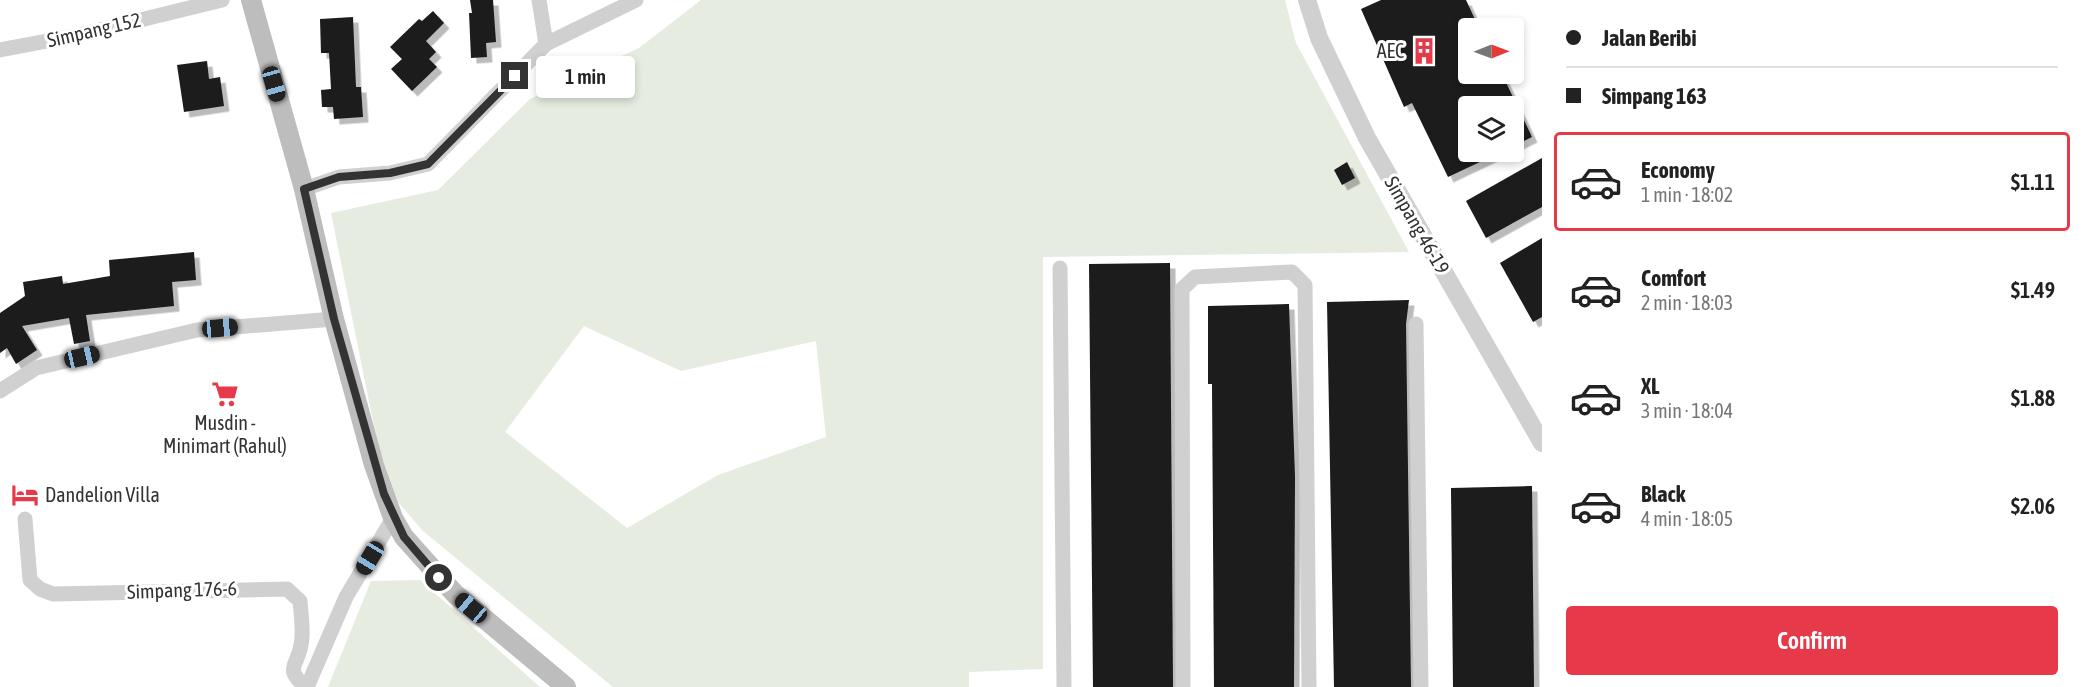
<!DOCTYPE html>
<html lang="en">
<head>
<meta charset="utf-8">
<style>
  :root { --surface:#fff; --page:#f2f2f2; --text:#222; --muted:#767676; --line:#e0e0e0; --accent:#e63949 }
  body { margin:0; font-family:"Asap Condensed",sans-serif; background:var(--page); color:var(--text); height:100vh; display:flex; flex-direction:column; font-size:22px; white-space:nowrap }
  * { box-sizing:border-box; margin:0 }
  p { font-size:20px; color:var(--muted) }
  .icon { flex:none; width:33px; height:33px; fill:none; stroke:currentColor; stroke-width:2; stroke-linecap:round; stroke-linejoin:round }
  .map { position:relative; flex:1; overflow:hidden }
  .sheet { display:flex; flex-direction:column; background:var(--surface); width:540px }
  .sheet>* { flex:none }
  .banner { display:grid; align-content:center; height:132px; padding:0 24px; background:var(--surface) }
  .needle { width:39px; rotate:89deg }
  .buttons { position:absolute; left:1458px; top:18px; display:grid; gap:12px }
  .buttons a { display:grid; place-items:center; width:66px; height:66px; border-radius:6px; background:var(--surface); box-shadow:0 3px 9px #0003; font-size:30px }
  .end { position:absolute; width:27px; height:27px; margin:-14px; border:8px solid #333; background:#fff; box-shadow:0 0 0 3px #fff }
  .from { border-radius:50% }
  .bubble { position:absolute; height:42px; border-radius:6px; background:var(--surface); box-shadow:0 3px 9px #0003; font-size:20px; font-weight:600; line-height:42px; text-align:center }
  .car { position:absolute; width:18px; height:36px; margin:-18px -9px; border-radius:8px; box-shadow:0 0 4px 2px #0007; background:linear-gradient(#222 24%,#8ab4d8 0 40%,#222 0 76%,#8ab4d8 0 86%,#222 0) }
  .banner b { display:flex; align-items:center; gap:21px; height:57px; font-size:22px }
  .banner b+b { border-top:2px solid var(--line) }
  .banner i { width:15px; height:15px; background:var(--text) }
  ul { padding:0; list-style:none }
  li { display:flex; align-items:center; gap:18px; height:99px; margin:0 12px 9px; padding:0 12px; border:3px solid transparent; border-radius:6px }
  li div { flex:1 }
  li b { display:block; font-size:22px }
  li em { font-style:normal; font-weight:600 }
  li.on { border-color:var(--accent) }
  li>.icon { width:54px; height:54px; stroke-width:1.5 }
  .action { display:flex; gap:12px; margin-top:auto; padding:12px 24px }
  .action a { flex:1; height:69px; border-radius:6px; background:var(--accent); color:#fff; font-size:24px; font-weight:600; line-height:69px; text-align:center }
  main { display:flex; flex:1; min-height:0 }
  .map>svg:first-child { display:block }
  .green { fill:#e6ecdf; fill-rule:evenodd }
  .building { fill:#1a1a1a; filter:url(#shadow) }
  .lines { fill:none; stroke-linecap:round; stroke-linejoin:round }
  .minor { stroke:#d0d0d0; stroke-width:15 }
  .tertiary { stroke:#d0d0d0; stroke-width:18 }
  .secondary { stroke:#bdbdbd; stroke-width:20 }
  .route { stroke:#333; stroke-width:8 }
  .labels { text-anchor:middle; stroke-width:6; stroke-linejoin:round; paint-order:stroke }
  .street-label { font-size:20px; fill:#333; stroke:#fff }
  .poi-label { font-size:20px; fill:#333; stroke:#fff; text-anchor:end }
</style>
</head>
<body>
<main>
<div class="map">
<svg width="1542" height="687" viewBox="0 0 1542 687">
  <defs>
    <filter id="shadow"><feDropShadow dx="5.5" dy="5.5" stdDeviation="0" flood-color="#0004"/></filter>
  </defs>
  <rect width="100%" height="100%" fill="#fff"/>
  <g class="green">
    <path d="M701,0H1285L1296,43L1409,252L1043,257V669L969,672V687H613L423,531L398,502L378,446L331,213L438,190L530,99L639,48ZM584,326L681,371L816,341L826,437L718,475L627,528L505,432Z"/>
    <polygon points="420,580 540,687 328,687 371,581"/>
  </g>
  <g class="building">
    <polygon points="470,0 493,0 496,42 486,43 487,57 471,58 469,13 472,13"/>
    <polygon points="1381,0 1466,0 1479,28 1468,28 1468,74 1502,74 1532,137 1514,146 1514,106 1468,106 1468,152 1501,152 1448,177 1412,103 1404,107 1361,9"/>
    <polygon points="433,11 444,23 426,41 436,52 429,59 437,67 412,91 391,69 402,59 390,47 419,19 422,21"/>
    <polygon points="353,17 356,87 361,87 363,117 334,119 333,107 322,107 321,90 331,89 329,53 321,53 320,19"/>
    <polygon points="207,61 209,79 220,77 224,106 184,112 177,65"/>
    <polygon points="1542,158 1542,207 1486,238 1466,201"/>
    <polygon points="1347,162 1355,178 1342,185 1334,170"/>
    <polygon points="1542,238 1542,317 1533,322 1500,263"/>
    <polygon points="194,252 196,280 172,282 174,306 86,315 90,341 74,344 69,318 22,326 37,350 16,364 7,348 0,353 0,313 25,296 23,282 62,276 63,284 110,276 109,260"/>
    <polygon points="1170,263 1173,687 1093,687 1089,264"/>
    <polygon points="1409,300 1406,324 1411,687 1334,687 1327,302"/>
    <polygon points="1289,304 1295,477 1294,687 1214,687 1212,384 1208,384 1208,306"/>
    <polygon points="1532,486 1534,687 1453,687 1451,488"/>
  </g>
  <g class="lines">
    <g class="minor">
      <polyline points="539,0 546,44"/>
      <polyline points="0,50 79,35 222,0"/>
      <polyline points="304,189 339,177 390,173 428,164 546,44 636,0"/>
      <polyline points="1060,268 1064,687"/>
      <polyline points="1416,324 1421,687"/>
      <polyline points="0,391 36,368 197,330 334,319"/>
      <path d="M25,519L30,580L40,589L53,594L287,589L300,601C301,615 304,631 301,645C298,666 283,668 306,687"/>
      <polyline points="307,687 346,597 393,518"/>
      <polyline points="1183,687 1182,289 1195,277 1292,272 1305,285 1309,687"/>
    </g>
    <polyline class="tertiary" points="1307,0 1319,38 1367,138 1542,443"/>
    <polyline class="secondary" points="251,0 304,189 334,319 374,465 393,518 404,537 455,594 566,687"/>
  </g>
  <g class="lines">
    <polyline class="route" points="439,578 404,537 384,494 334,319 304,189 339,177 390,173 428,164 515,76"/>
  </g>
  <defs>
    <symbol id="building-bare" viewBox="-9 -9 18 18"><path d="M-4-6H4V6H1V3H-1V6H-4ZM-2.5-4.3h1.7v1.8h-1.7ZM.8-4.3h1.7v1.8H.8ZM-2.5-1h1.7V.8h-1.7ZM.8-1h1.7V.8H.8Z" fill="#e63949" stroke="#fff" stroke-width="2.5" paint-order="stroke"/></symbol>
    <symbol id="supermarket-bare" viewBox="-9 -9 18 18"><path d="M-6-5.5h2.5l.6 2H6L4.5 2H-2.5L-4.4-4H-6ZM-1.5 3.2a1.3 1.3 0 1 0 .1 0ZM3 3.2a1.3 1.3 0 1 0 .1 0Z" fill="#e63949" stroke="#fff" stroke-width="2.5" paint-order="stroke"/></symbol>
    <symbol id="hotel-bare" viewBox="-9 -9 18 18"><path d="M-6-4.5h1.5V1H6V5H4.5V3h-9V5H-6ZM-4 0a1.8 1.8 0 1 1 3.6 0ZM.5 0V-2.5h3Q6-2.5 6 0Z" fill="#e63949" stroke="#fff" stroke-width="2.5" paint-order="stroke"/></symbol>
  </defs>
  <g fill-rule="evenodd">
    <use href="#building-bare" x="1405" y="32" width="38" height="38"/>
    <use href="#supermarket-bare" x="206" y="375" width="38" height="38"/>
    <use href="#hotel-bare" x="6" y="476" width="38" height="38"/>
  </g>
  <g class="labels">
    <g class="street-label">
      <text transform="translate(94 30) rotate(-13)" y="7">Simpang 152</text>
      <text transform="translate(1417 225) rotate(60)" y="7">Simpang 46-19</text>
      <text transform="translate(182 590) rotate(-2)" y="7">Simpang 176-6</text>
    </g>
    <g class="poi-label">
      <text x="1404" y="58">AEC</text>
      <text x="225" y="430" text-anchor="middle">Musdin -<tspan x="225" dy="23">Minimart (Rahul)</tspan></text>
      <text x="45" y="502" text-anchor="start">Dandelion Villa</text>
    </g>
  </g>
</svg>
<div class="buttons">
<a><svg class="needle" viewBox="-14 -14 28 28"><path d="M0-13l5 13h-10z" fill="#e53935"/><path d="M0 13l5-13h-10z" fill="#767676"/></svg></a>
<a><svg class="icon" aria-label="layers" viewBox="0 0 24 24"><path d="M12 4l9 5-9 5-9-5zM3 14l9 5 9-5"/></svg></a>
</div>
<i class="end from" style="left:439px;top:578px"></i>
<i class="end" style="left:515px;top:76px"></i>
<div class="bubble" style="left:536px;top:56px;width:99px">1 min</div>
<i class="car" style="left:274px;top:84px;rotate:164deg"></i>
<i class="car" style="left:220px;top:328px;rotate:85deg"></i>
<i class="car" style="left:82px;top:357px;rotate:77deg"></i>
<i class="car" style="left:370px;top:558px;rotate:211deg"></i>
<i class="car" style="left:471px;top:608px;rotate:310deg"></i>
</div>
<section class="sheet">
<div class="banner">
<b><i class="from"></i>Jalan Beribi</b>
<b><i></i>Simpang 163</b>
</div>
<ul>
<li class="on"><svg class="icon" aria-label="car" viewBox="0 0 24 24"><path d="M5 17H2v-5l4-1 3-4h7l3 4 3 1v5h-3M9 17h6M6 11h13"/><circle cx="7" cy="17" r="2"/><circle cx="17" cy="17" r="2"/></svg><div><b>Economy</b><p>1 min · 18:02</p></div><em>$1.11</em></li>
<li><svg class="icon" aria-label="car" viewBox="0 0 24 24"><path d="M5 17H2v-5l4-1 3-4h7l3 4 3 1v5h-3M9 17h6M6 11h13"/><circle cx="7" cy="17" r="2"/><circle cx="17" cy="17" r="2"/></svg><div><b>Comfort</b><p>2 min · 18:03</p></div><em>$1.49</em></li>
<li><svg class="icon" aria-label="car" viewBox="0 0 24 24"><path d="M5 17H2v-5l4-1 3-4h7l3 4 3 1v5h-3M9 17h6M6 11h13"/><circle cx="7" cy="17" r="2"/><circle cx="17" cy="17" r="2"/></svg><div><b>XL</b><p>3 min · 18:04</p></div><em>$1.88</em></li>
<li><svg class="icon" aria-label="car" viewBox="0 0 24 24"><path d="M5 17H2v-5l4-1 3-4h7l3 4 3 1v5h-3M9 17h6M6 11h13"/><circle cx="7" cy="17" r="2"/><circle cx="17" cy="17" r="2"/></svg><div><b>Black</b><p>4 min · 18:05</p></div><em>$2.06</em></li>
</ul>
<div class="action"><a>Confirm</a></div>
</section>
</main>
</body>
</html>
